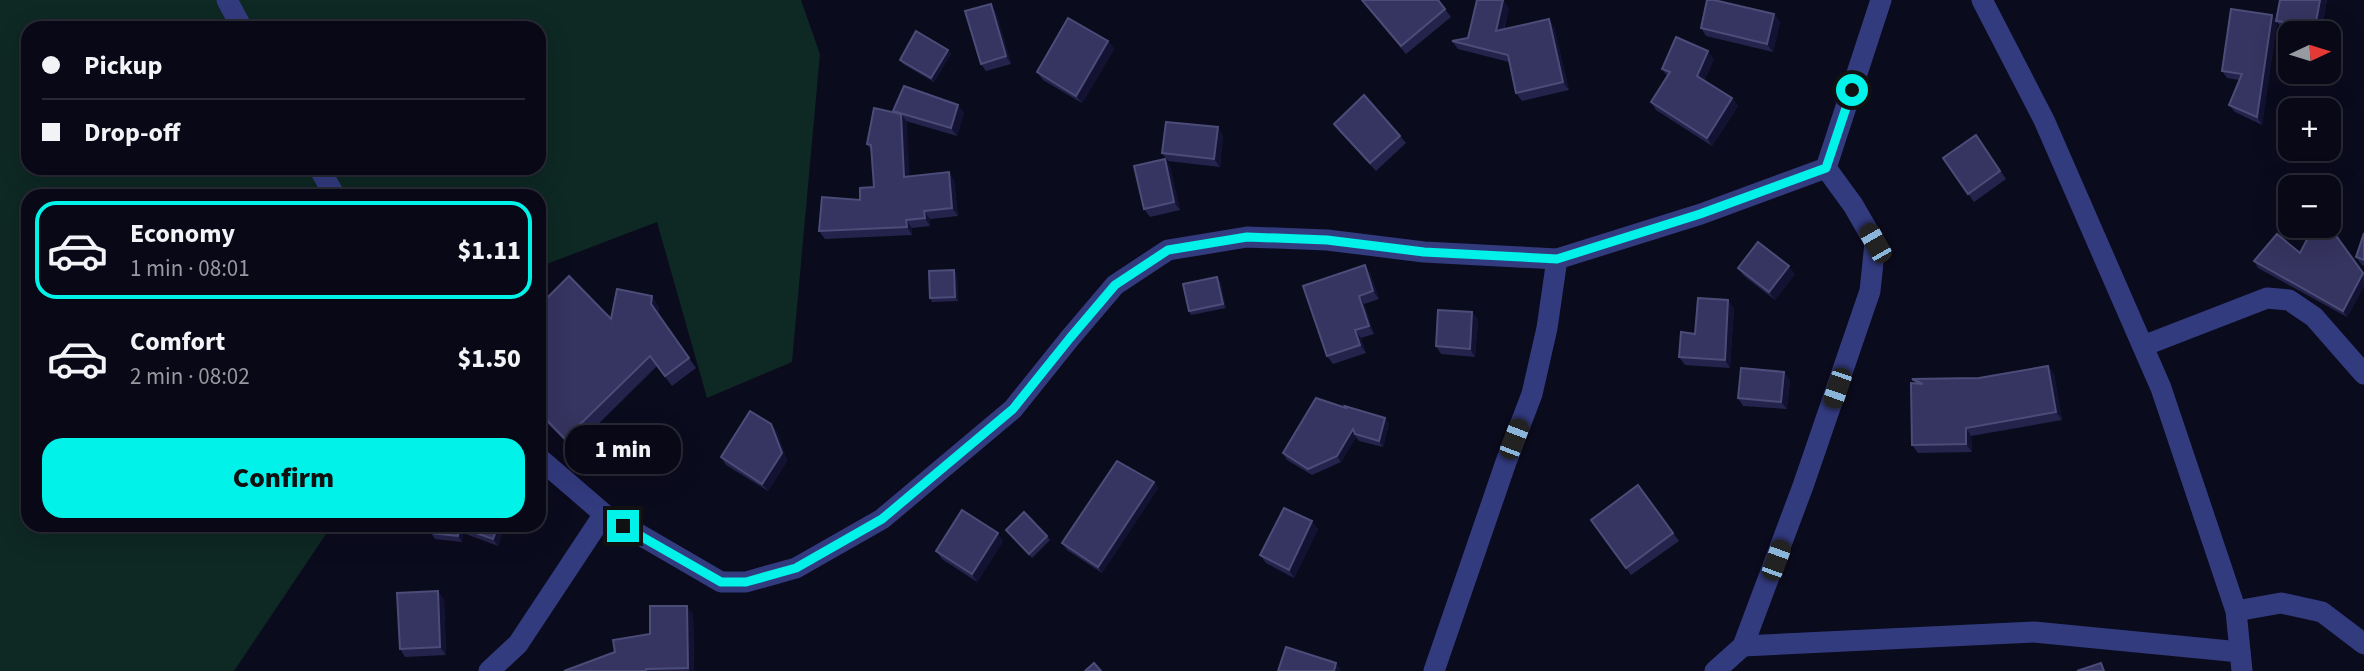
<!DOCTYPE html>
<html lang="en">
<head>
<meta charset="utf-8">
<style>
  :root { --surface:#080816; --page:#161623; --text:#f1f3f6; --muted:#989aa1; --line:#292935; --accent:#00f2e8 }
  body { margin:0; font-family:"Source Sans 3",sans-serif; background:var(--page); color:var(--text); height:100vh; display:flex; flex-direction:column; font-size:26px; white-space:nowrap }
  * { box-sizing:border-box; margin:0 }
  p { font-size:23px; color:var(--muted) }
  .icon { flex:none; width:38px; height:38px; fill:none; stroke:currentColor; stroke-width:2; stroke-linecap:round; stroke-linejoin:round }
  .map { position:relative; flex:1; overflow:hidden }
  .drawer { position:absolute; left:21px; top:189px; width:525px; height:343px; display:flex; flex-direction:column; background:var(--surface); border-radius:21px; box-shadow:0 7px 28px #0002,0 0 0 2px var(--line) }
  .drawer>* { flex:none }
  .top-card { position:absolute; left:21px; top:21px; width:525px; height:154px; border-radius:21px; box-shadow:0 7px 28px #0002,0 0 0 2px var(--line); display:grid; align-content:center; height:154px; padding:0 21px; background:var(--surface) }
  .needle { width:46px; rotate:86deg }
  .buttons { position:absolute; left:2278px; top:21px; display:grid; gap:14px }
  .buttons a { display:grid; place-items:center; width:63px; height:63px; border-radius:14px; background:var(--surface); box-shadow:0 7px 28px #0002,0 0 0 2px var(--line); font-size:35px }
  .end { position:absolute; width:32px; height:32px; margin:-16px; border:9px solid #00f2e8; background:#111; box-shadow:0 0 0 4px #111 }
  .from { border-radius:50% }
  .bubble { position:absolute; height:49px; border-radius:21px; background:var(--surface); box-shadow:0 7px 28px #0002,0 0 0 2px var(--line); font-size:23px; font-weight:800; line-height:49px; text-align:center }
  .car { position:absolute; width:21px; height:42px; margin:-21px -10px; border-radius:9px; box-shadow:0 0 5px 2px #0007; background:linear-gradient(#222 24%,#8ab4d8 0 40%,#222 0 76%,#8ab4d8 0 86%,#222 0) }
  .top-card b { display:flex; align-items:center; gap:24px; height:66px; font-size:26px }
  .top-card b+b { border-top:2px solid var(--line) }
  .top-card i { width:18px; height:18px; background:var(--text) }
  ul { padding:12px 0 0; list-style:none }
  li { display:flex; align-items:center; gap:21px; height:98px; margin:0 14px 10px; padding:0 7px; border:4px solid transparent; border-radius:21px }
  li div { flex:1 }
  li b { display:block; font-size:26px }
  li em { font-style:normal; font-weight:800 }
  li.selected { border-color:var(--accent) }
  li>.icon { width:63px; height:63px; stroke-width:1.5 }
  .cta { display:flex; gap:14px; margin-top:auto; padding:14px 21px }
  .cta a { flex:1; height:80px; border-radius:21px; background:var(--accent); color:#111; font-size:28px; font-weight:800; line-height:80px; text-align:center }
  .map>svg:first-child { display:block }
  .green { fill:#0e2823; fill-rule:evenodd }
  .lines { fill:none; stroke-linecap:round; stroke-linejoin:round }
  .minor { stroke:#333b7f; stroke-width:21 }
  .wall { fill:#24234c }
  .shaded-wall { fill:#131232 }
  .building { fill:#363460; stroke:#4c4c79; stroke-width:2 }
  .route { stroke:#00f2e8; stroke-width:9 }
</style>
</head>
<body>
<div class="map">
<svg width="2364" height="671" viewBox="0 0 2364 671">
  <rect width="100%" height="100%" fill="#0b0b1e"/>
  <path class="green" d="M0,0H801L820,54L792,362L707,398L657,222L539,267V196H28V525H332L234,671H0ZM28,28H539V168H28Z"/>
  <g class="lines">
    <g class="minor">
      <polyline points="227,0 242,28"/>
      <polyline points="1982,0 2044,120 2161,388 2236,611 2242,671"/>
      <polyline points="319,168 335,196"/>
      <polyline points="2143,346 2267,298 2289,300 2314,317 2364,374"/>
      <polyline points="539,458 604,514 721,582 746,582 796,568 882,519 1013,409 1070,338 1115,285 1168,250 1247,237 1327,240 1424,252 1557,259 1701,214 1826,168 1881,0"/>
      <polyline points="2236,611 2281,603 2322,612 2364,644"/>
      <polyline points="1743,646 2034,632 2240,652"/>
      <polyline points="489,671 518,644 604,514"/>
      <polyline points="1434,671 1506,462 1532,394 1547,328 1557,259"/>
      <polyline points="1715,671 1743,646 1803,486 1870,291 1875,243 1853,205 1826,168"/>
    </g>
  </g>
  <g class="wall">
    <polygon points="1361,0 1438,0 1451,17 1406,54"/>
    <polygon points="2280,0 2327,0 2321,33 2308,33 2282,29 2277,22 2262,125 2235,112 2229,105 2239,80 2227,78 2222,71 2272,15 2276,21"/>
    <polygon points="1509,8 1504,30 1554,27 1569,90 1522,101 1516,93 1509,62 1458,49 1452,41 1468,38"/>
    <polygon points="996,12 1011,64 986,71 981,64"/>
    <polygon points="1774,14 1780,22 1773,52 1706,36 1701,28"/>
    <polygon points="1108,41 1114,49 1082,103 1043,80 1037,72"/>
    <polygon points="948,50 951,54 934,82 903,64 900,60"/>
    <polygon points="1714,59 1704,81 1732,98 1738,106 1712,146 1656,110 1651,102 1667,76 1662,69"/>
    <polygon points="893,111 964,113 957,136 906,121 909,177 954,180 958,216 930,219 930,226 912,228 912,235 825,239 819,231 860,200 874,187 871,150 867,144 894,112"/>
    <polygon points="1334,124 1400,136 1406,143 1376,171 1339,131"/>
    <polygon points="1223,135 1220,167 1168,161 1162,153"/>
    <polygon points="1976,135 2006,179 1974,202 1943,158"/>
    <polygon points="1165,159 1170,167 1180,210 1150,217 1144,209"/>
    <polygon points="2329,226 2364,274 2364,286 2347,317 2258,268 2254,261 2300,253"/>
    <polygon points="2364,233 2364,266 2362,265 2356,257"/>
    <polygon points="1738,268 1795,274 1775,300 1744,276"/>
    <polygon points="954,270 957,275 958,301 932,302 930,298"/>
    <polygon points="1370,273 1379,299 1364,304 1374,334 1361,338 1366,353 1333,364 1327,356"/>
    <polygon points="1220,281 1226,308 1191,315 1189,311"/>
    <polygon points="539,306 611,319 659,307 658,314 696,368 672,386 657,366 573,449 539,415"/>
    <polygon points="1734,308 1730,368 1685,365 1679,357 1695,334"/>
    <polygon points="1472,312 1478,320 1475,357 1441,354 1436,346"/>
    <polygon points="2048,366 2054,374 2062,420 1971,436 1972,452 1918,453 1912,445 1915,383 1912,379 1979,378"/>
    <polygon points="1790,380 1787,409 1743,406 1738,398"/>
    <polygon points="1346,408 1385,418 1389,424 1383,447 1359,441 1356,437 1341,462 1312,475 1287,460 1283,453"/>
    <polygon points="771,424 777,432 787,461 768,491 726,465 721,457"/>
    <polygon points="1154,482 1158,488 1102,573 1067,550 1062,543"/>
    <polygon points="1638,485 1679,541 1631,575 1591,520"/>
    <polygon points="431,525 505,525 498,546 463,533 462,542 435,539 431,533"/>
    <polygon points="1318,529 1294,578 1266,563 1260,555"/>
    <polygon points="1006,530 1047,536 1050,540 1032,558"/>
    <polygon points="1003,541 977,582 942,559 936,551"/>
    <polygon points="444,599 446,655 405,657 400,649"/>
    <polygon points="693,614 694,671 564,671 615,652"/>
  </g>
  <g class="shaded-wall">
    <polygon points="1503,0 1509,8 1501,39 1496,31"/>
    <polygon points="2320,0 2327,0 2321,33 2319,33 2315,27"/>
    <polygon points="991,4 996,12 1011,64 1006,56"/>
    <polygon points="1774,14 1780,22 1773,52 1767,44"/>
    <polygon points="2272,15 2277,22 2262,125 2257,117"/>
    <polygon points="1549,19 1554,27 1569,90 1563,82"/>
    <polygon points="1108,41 1114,49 1082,103 1076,96"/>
    <polygon points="948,50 951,54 934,82 931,78"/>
    <polygon points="1708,51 1714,59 1703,84 1697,76"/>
    <polygon points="1732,98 1738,106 1712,146 1707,138"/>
    <polygon points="958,105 964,113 957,136 951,128"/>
    <polygon points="901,114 907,122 910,185 904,177"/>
    <polygon points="1218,127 1223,135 1220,167 1214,159"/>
    <polygon points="1165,159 1170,167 1180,210 1174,202"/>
    <polygon points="949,172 954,180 958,216 952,208"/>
    <polygon points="924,211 930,219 930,226 925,218"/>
    <polygon points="906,220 912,228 912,235 907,227"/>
    <polygon points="1365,265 1370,273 1379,299 1373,291"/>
    <polygon points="1789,266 1795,274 1775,300 1769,292"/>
    <polygon points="954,270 957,275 958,301 955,297"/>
    <polygon points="2363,273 2364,286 2347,317 2343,311"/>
    <polygon points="1217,277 1220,281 1226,308 1223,304"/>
    <polygon points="652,296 659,307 658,314 651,304"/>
    <polygon points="1359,296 1364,304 1374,334 1369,326"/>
    <polygon points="1728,300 1734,308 1730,368 1725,360"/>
    <polygon points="1472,312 1478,320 1475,357 1470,349"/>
    <polygon points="1355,330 1361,338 1366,353 1360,345"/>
    <polygon points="2048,366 2054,374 2062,420 2056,412"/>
    <polygon points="1784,372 1790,380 1787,409 1781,402"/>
    <polygon points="1385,418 1389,424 1383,447 1379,441"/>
    <polygon points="771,424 777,432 787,461 768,491 762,484"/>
    <polygon points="1966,428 1971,436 1972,452 1966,444"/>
    <polygon points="1353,429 1356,437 1341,462 1337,456"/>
    <polygon points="1154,482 1158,488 1102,573 1098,567"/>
    <polygon points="1312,521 1318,529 1294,578 1289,570"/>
    <polygon points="498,525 505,525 498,546 493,539"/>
    <polygon points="459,527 463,533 462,542 458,536"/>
    <polygon points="998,533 1003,541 977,582 972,574"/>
    <polygon points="438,591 444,599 446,655 440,647"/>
    <polygon points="687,606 693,614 694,671 690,671 688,668"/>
    <polygon points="1336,663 1342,671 1334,671"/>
  </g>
  <g class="building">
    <polygon points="1362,0 1438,0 1445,9 1401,46"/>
    <polygon points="1477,0 1503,0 1496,31 1549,19 1563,82 1516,93 1508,55 1452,41 1468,38"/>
    <polygon points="1707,0 1714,0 1774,14 1767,44 1701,28"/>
    <polygon points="2280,0 2320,0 2315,27 2276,21"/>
    <polygon points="991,4 1006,56 981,64 965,11"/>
    <polygon points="2231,9 2272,15 2257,117 2229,105 2242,74 2222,71"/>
    <polygon points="1068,18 1108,41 1076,96 1037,72"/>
    <polygon points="916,31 948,50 931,78 900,60"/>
    <polygon points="1676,37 1708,51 1697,76 1732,98 1707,138 1651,102 1670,72 1662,69"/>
    <polygon points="904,86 958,105 951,128 893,111"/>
    <polygon points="1364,95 1400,136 1370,163 1334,124"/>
    <polygon points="874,108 901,114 904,177 949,172 952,208 924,211 925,218 906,220 907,227 819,231 822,197 860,200 860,188 874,187 871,145 867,144"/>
    <polygon points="1166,122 1218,127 1214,159 1162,153"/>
    <polygon points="1976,135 2000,171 1968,194 1943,158"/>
    <polygon points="1165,159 1174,202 1144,209 1134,166"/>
    <polygon points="2314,226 2329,226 2363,273 2343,311 2254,261 2277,234 2300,253"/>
    <polygon points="2364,233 2364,260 2356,257"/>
    <polygon points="1758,242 1789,266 1769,292 1738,268"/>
    <polygon points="1365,265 1373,291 1359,296 1369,326 1355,330 1360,345 1327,356 1303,286"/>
    <polygon points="954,270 955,297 930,298 929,271"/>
    <polygon points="569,276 611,319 617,289 652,296 651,304 689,358 665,376 650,356 565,439 539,412 539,306"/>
    <polygon points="1217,277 1223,304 1189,311 1183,284"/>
    <polygon points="1698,298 1728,300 1725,360 1679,357 1681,332 1695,334"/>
    <polygon points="1438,310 1472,312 1470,349 1436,346"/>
    <polygon points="2048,366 2056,412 1966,428 1966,444 1912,445 1911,383 1923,384 1912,379 1979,378"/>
    <polygon points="1741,368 1784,372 1781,402 1738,398"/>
    <polygon points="1316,398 1346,408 1345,406 1385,418 1379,441 1355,434 1353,429 1337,456 1308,469 1283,453"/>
    <polygon points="750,411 771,424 782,453 762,484 721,457"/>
    <polygon points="1117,461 1154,482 1098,567 1062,543"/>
    <polygon points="1638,485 1673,533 1626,568 1591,520"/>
    <polygon points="1284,508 1312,521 1289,570 1260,555"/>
    <polygon points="962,510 998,533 972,574 936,551"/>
    <polygon points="1024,512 1047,536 1029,554 1006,530"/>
    <polygon points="431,525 498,525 493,539 459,527 458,536 431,533"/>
    <polygon points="438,591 440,647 400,649 397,593"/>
    <polygon points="650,606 687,606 688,668 646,669 646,671 564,671 615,652 613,640 650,634"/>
    <polygon points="1286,647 1336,663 1334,671 1278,671"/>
    <polygon points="1094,663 1101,671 1085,671"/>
    <polygon points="2101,663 2104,671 2077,671"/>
  </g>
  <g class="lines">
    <polyline class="route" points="623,526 721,582 746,582 796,568 882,519 1013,409 1070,338 1115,285 1168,250 1247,237 1327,240 1424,252 1557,259 1700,214 1826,168 1852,90"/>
  </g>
</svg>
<div class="buttons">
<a><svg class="needle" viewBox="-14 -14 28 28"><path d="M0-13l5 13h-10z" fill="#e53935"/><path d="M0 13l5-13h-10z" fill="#989aa1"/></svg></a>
<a>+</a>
<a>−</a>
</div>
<i class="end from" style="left:1852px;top:90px"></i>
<i class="end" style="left:623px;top:526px"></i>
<div class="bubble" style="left:565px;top:425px;width:116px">1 min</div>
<i class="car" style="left:1875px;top:243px;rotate:330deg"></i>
<i class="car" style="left:1837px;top:388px;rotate:199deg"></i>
<i class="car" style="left:1514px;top:439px;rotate:21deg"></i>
<i class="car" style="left:1776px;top:560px;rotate:20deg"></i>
<div class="top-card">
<b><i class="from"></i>Pickup</b>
<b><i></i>Drop-off</b>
</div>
<section class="drawer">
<ul>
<li class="selected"><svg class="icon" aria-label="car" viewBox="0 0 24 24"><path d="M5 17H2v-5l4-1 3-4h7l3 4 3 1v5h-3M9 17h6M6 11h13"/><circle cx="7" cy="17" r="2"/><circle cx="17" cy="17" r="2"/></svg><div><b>Economy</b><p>1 min · 08:01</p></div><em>$1.11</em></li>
<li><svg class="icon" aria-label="car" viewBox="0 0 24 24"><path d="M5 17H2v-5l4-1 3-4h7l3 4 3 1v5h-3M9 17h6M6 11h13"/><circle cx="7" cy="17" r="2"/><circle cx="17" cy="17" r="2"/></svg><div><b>Comfort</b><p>2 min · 08:02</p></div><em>$1.50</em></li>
</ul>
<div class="cta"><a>Confirm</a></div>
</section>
</div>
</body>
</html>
